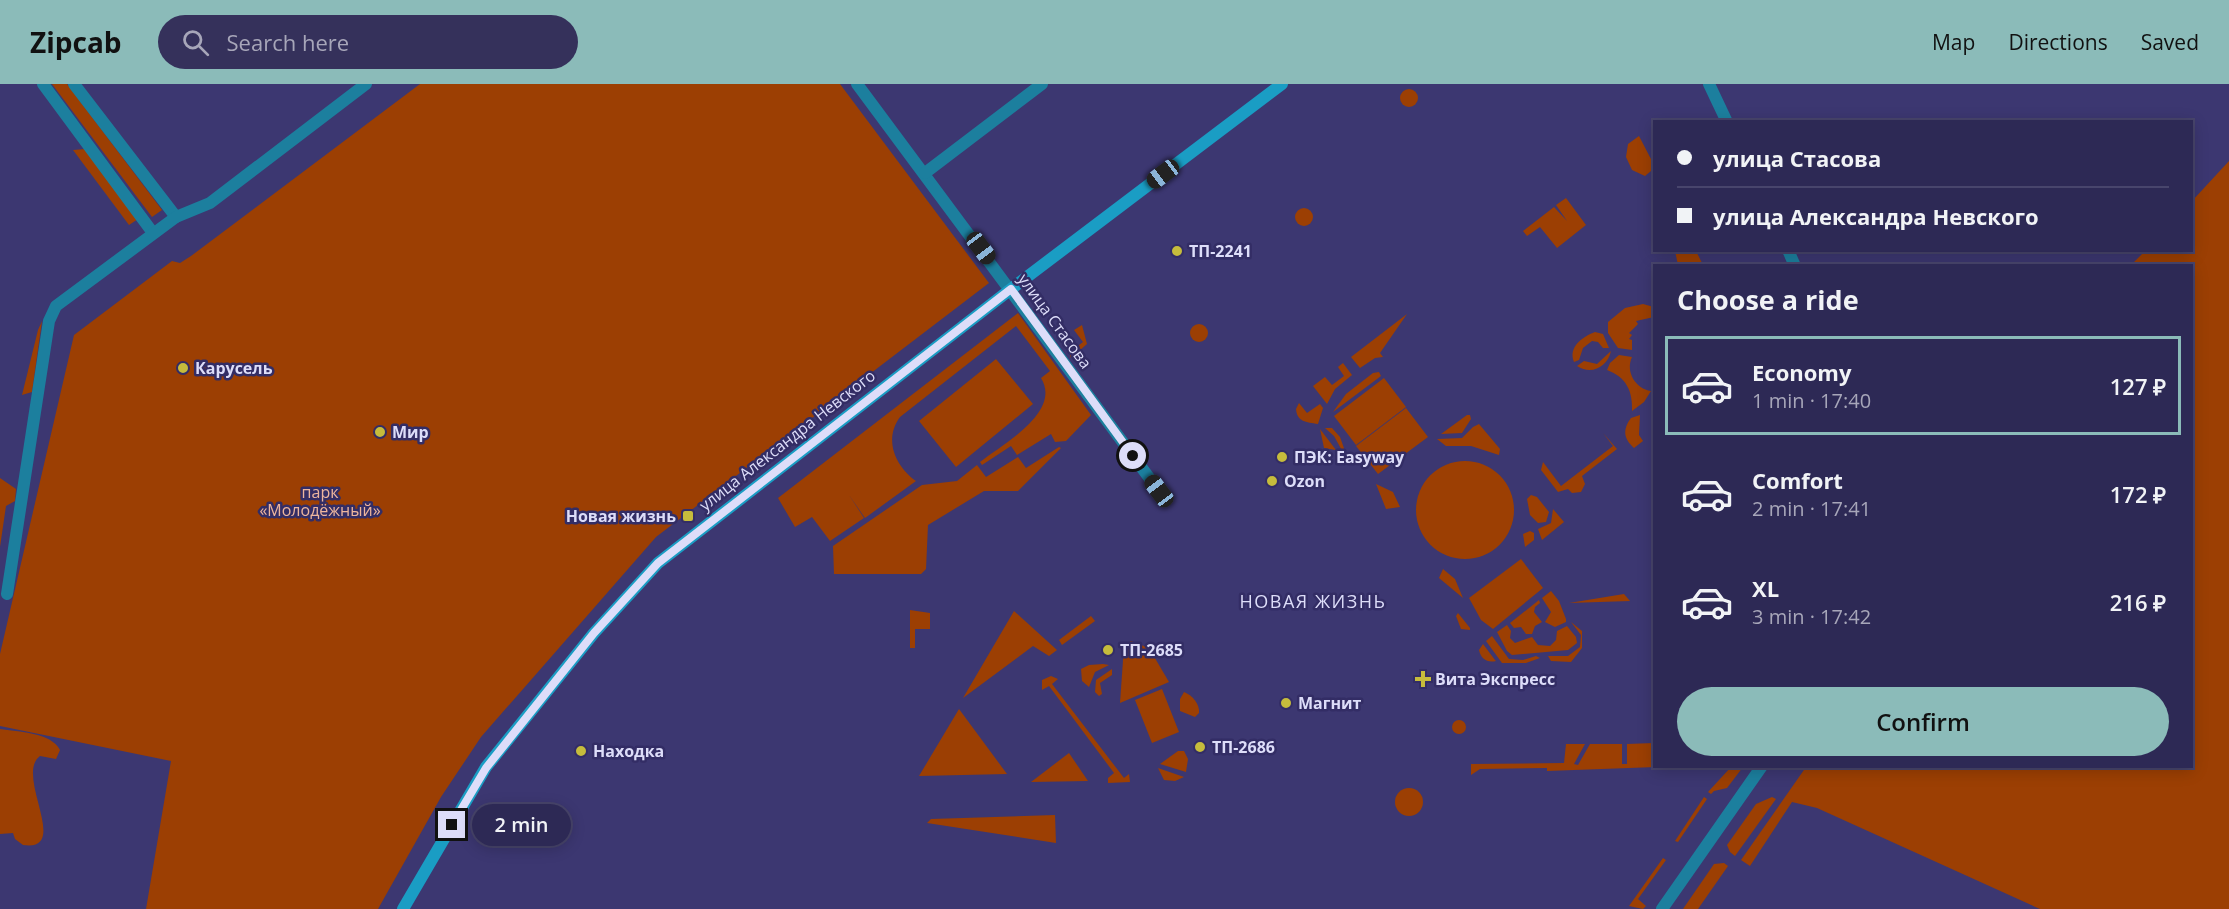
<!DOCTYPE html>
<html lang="en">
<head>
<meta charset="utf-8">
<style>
  :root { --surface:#2d2955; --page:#35315b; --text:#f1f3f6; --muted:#a7a6b9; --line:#48456c; --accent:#8bbbb9 }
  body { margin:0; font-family:"Open Sans",sans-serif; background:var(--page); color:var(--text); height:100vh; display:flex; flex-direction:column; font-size:22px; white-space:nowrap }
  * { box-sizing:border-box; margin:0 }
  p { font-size:20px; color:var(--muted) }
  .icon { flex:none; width:33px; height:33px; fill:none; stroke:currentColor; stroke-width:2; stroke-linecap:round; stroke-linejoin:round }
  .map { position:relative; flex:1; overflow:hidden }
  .side { position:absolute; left:1653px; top:180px; width:540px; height:504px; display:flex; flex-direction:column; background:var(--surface); border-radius:0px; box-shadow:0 3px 15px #0003,0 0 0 2px var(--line) }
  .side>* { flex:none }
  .banner { position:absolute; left:1653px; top:36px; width:540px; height:132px; border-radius:0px; box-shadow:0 3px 15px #0003,0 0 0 2px var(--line); display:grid; align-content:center; height:132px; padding:0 24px; background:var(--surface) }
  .end { position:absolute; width:27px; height:27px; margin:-14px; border:8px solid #ddddf9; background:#111; box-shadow:0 0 0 3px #111 }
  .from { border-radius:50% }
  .bubble { position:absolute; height:42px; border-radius:21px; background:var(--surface); box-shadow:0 3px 15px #0003,0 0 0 2px var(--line); font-size:20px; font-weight:600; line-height:42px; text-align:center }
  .car { position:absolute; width:18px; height:36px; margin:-18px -9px; border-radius:8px; box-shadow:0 0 4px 2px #0007; background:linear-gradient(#222 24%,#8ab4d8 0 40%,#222 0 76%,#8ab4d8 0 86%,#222 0) }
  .banner b { display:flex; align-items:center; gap:21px; height:57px; font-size:22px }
  .banner b+b { border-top:2px solid var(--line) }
  .banner i { width:15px; height:15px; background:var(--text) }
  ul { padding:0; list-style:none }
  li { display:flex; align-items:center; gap:18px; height:99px; margin:0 12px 9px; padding:0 12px; border:3px solid transparent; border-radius:0px }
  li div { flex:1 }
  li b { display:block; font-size:22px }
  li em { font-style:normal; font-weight:600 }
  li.on { border-color:var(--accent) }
  li>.icon { width:54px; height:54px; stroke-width:1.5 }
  h2 { padding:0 24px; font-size:27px; line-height:72px }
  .action { display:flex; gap:12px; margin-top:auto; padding:12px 24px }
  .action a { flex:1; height:69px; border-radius:36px; background:var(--accent); color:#111; font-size:24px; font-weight:600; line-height:69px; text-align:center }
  header { display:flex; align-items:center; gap:36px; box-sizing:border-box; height:84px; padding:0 30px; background:var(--accent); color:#111 }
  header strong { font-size:28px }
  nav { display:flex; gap:33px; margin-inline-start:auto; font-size:21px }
  .search { width:420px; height:54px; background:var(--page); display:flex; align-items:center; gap:15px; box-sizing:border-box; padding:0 21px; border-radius:33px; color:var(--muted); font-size:22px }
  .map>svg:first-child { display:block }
  .green { fill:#9c3f03 }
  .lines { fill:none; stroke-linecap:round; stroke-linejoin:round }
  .street { stroke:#1c7f9e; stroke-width:12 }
  .secondary { stroke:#1a9dc4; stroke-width:12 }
  .route { stroke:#ddddf9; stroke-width:8 }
  .poi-dot { fill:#c6bc3c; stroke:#332d65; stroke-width:2 }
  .labels { text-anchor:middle; stroke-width:5; stroke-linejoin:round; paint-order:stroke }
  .poi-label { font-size:16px; font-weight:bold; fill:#ddddf9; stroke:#332d65; text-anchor:start }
  .street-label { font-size:16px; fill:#ddddf9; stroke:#332d65 }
  .park-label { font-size:16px; fill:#eeb69d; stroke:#332d65 }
  .neighbourhood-label { font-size:18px; letter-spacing:1.5px; fill:#ddddf9; stroke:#332d65 }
</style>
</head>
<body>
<header>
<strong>Zipcab</strong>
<div class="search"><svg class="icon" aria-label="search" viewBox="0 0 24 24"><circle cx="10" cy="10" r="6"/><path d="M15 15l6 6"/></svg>Search here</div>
<nav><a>Map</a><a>Directions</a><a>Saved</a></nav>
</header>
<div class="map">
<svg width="2229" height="825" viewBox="0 0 2229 825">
  <rect width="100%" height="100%" fill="#3c3771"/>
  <g class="green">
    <polygon points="52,0 67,0 162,126 152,133"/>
    <polygon points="420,0 840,0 989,199 656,453 481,653 441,713 378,825 146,825 171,677 0,642 0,570 74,251 172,177 180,179 191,172"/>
    <circle cx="1409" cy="14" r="9"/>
    <polygon points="1639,52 1652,77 1651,87 1645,92 1632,86 1626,73 1628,60"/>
    <polygon points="85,65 138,135 129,141 73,66"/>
    <polygon points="2229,77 2229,825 2040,825 1817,724 1792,718 1750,782 1741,776 1806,683 2192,682 2192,182 2131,181 2145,167 2192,166 2192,117"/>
    <polygon points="1566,114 1586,141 1557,164 1540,143 1527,152 1523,147 1554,123 1567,137 1556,121"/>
    <circle cx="1304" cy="133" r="9"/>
    <polygon points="1675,167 1696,167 1703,181 1678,181"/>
    <polygon points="1643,220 1654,223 1654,233 1636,237 1638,240 1629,249 1632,251 1629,255 1632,256 1632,266 1618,264 1608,249 1608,238 1625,224"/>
    <path d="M1018,229L1091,331L1066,357L1055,358L1051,350L1017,371L1011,362L982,381L980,378C1003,360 1062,328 1041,294L1050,287L1016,242L900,333C883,356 896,383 916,397L865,434L849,411L864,434L830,457L812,433L795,443L778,414Z"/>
    <polygon points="1407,230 1380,269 1383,273 1375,274 1360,284 1351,273"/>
    <polygon points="42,237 32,308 22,311 38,246"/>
    <circle cx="1199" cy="249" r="9"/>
    <polygon points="1082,241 1087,260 1071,274 1069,269 1083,258 1074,246"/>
    <path d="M1595,248L1603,250L1609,264H1603L1598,258L1592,257L1583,264L1579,276L1574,278C1568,263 1582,253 1595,248Z"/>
    <path d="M1611,267C1608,282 1592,292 1577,282L1584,277L1597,280Z"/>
    <path d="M1619,271L1632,273C1625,288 1636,305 1651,307L1644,318L1632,327C1633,307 1626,293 1607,286L1610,279Z"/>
    <polygon points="996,275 1033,320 956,383 919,337"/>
    <polygon points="1343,279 1352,291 1335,305 1327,320 1313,302 1325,293 1332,301 1344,292 1338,283"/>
    <polygon points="1379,288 1381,292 1333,328 1346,310 1373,289"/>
    <polygon points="1384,294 1406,323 1356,361 1334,332"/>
    <path d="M1299,319L1307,329L1320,320L1323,324L1318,340C1306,338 1297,338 1296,325Z"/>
    <polygon points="1406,324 1428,353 1378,390 1356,362"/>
    <polygon points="1467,331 1470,331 1471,335 1462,349 1441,350"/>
    <path d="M1640,331L1639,351L1643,357L1634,364C1624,355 1622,346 1631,334Z"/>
    <polygon points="1479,340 1500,365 1499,371 1471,362 1446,362 1437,355 1462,354 1473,343"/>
    <polygon points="1325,344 1332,344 1340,353 1350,381 1334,352"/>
    <polygon points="1320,345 1336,366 1324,364"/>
    <polygon points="1603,349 1617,365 1582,392 1585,400 1581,408 1572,409 1568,405 1558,408 1541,386 1543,378 1561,402 1613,362"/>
    <polygon points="1059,363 1061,364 1018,407 984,407 928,441 926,485 921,490 834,490 833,462 922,401 957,397 977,381 986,393 1018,373 1026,384"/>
    <circle cx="1465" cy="426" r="49"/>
    <polygon points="0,394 16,405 15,417 6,422 0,463"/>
    <polygon points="1376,400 1393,408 1400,423 1386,425"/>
    <polygon points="1531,411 1537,413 1549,428 1546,438 1538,439 1530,431 1527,415"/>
    <polygon points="1553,425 1564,438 1542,456 1538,445 1551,439"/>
    <polygon points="1530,447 1534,449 1534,456 1525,463 1523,450"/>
    <polygon points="1521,475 1543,504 1493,545 1481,536 1469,514"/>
    <polygon points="1443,485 1455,495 1463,514 1439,494"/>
    <polygon points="1551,507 1559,517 1566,535 1566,538 1555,543 1545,538 1551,528 1542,514"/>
    <polygon points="1624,510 1630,517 1569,519"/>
    <polygon points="1539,516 1540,519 1535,523 1534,528 1542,538 1535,542 1532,550 1526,550 1521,543 1514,544 1510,539"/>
    <polygon points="910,526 930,529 930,545 915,545 915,564 910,564"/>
    <polygon points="1014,527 1057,566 1049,572 1033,562 963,614"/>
    <polygon points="1458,529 1470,544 1470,546 1461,545 1456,532"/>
    <polygon points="1091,532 1095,537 1062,561 1059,556"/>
    <polygon points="1571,538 1582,547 1582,564 1571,578 1551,577 1548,572 1568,572 1580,563 1581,551"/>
    <polygon points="1507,541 1511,547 1510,554 1515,559 1532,553 1538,561 1550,562 1556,556 1557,547 1567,542 1576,553 1577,559 1568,566 1512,571 1507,567 1497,548"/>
    <polygon points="1492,552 1509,575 1523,576 1536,572 1540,574 1526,579 1502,579 1486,557"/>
    <polygon points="1131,557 1149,564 1169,598 1120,619 1124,562"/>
    <path d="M1483,560L1495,576L1496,577C1487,579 1481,575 1479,566Z"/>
    <polygon points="1103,580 1109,581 1095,588 1089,603 1082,597 1081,585 1089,581"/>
    <polygon points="1112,585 1112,591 1100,599 1102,610 1099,612 1095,608 1096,596"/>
    <polygon points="1051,592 1058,595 1052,600 1124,694 1129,690 1130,698 1108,699 1108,694 1114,689 1049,602 1042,606 1042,596"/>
    <polygon points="1162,605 1179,648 1152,659 1135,616"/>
    <path d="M1184,608C1192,611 1200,620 1199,629L1195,633L1180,627V615Z"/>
    <polygon points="959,625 1007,690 919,692"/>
    <circle cx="1459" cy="643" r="7"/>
    <path d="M0,645C18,648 51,648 60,666L56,675L40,672C14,691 72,768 23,761L15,755L13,749L0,750Z"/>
    <polygon points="1654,659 1656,683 1547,687 1547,684 1480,685 1471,691 1471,680 1564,679 1566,660 1585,660 1574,680 1578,681 1590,660 1622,660 1622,680 1627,680 1627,660"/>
    <polygon points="1178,667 1184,667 1188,675 1186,688 1160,680"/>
    <polygon points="1069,669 1088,697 1031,698"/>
    <polygon points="1731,683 1743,683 1727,704 1714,707 1711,710 1708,708"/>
    <polygon points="1158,684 1184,693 1175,697 1164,696"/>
    <circle cx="1409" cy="718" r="14"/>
    <polygon points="1704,713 1707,715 1678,758 1675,757"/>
    <polygon points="1772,713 1776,715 1735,772 1730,768 1727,761 1756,720"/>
    <polygon points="1055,731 1056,759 927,739 931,735"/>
    <polygon points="1663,774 1666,776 1638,815 1646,822 1643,825 1629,822"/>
    <polygon points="1724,779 1728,782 1698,825 1683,825 1714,780"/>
  </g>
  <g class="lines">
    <g class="street">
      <polyline points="43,0 153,149"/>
      <polyline points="74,0 176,133"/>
      <polyline points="857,0 1159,407"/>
      <polyline points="1709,0 1727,38"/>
      <polyline points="925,89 1042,0"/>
      <polyline points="1788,166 1795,182"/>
      <polyline points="7,510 49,237 56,222 176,133 210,119 366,0"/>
      <polyline points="1662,825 1762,682"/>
    </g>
    <polyline class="secondary" points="403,825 486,683 594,549 658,479 1011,205 1282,0"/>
  </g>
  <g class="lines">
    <polyline class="route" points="452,741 486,684 594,549 658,479 1011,205 1133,372"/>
  </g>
  <g class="poi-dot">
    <circle cx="1177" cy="167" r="6"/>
    <circle cx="183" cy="284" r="6"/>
    <circle cx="380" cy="348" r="6"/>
    <circle cx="1282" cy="373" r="6"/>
    <circle cx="1272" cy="397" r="6"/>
    <rect x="682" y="426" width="12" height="12" rx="3"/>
    <circle cx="1108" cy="566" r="6"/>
    <path d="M1420 586h6v6h6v6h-6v6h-6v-6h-6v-6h6z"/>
    <circle cx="1286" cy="619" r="6"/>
    <circle cx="1200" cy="663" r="6"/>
    <circle cx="581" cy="667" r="6"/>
  </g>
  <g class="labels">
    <g class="poi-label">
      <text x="1189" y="173">ТП-2241</text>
      <text x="195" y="290">Карусель</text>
      <text x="392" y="354">Мир</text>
      <text x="1294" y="379">ПЭК: Easyway</text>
      <text x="1284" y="403">Ozon</text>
      <text x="676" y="438" text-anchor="end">Новая жизнь</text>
      <text x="1120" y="572">ТП-2685</text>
      <text x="1435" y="601">Вита Экспресс</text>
      <text x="1298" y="625">Магнит</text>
      <text x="1212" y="669">ТП-2686</text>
      <text x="593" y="673">Находка</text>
    </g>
    <g class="street-label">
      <text transform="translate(1055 237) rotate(54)" y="6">улица Стасова</text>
      <text transform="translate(787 356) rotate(-38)" y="6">улица Александра Невского</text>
    </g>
    <g class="park-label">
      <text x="320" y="414">парк<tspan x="320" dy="18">«Молодёжный»</tspan></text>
    </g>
    <g class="neighbourhood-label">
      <text x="1313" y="524">НОВАЯ ЖИЗНЬ</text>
    </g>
  </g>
</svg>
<i class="end from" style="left:1133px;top:372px"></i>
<i class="end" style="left:452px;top:741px"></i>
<div class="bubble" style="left:472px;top:720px;width:99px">2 min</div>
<i class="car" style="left:1163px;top:90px;rotate:233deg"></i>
<i class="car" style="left:981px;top:164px;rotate:143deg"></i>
<i class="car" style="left:1159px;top:407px;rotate:323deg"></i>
<div class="banner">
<b><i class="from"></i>улица Стасова</b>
<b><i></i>улица Александра Невского</b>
</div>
<section class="side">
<h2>Choose a ride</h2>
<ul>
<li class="on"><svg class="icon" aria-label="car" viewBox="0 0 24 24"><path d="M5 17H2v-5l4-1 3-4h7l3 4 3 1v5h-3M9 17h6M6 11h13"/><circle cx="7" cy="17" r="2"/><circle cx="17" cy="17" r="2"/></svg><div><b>Economy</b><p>1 min · 17:40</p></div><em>127 ₽</em></li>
<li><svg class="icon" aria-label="car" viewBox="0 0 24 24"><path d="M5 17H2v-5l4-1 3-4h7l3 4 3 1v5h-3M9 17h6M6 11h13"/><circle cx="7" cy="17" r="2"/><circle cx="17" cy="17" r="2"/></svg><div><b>Comfort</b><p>2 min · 17:41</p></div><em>172 ₽</em></li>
<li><svg class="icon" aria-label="car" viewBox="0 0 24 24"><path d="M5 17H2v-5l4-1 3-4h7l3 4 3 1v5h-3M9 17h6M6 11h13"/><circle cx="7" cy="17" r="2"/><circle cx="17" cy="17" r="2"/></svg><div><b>XL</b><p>3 min · 17:42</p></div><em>216 ₽</em></li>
</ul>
<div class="action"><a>Confirm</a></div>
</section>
</div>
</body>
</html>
